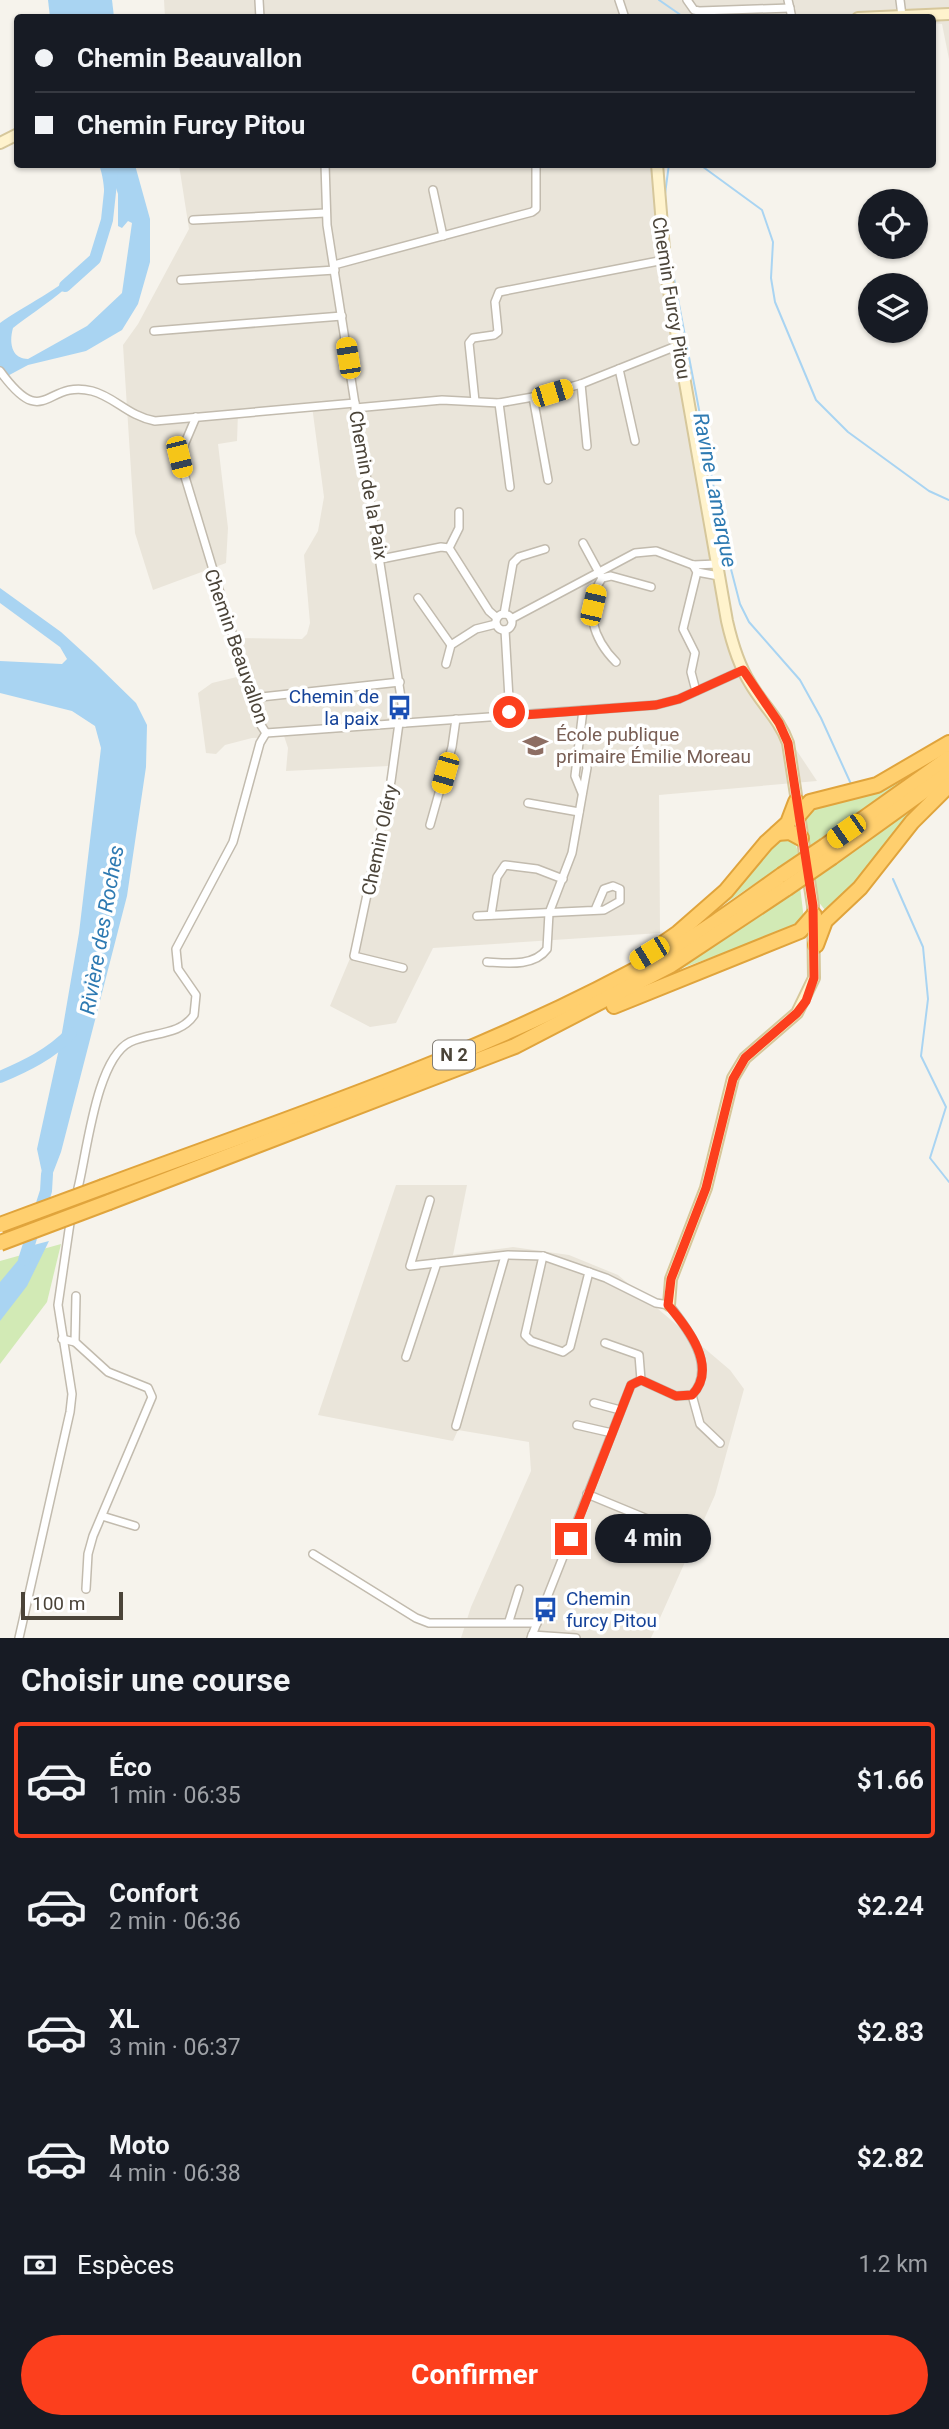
<!DOCTYPE html>
<html lang="fr">
<head>
<meta charset="utf-8">
<style>
  :root { --surface:#171b24; --page:#242831; --text:#f1f3f6; --muted:#9ea1a6; --line:#363941; --accent:#fc3f1d }
  body { margin:0; font-family:Roboto,sans-serif; background:var(--page); color:var(--text); height:100vh; display:flex; flex-direction:column; font-size:26px; white-space:nowrap }
  * { box-sizing:border-box; margin:0 }
  p { font-size:23px; color:var(--muted) }
  .icon { flex:none; width:38px; height:38px; fill:none; stroke:currentColor; stroke-width:2; stroke-linecap:round; stroke-linejoin:round }
  .map { position:relative; height:1638px; overflow:hidden }
  .side { display:flex; flex-direction:column; background:var(--surface); flex:1 }
  .side>* { flex:none }
  .top-card { position:absolute; left:14px; top:14px; width:922px; height:154px; border-radius:7px; box-shadow:0 2px 5px #0004; display:grid; align-content:center; height:154px; padding:0 21px; background:var(--surface) }
  .fabs { position:absolute; left:858px; top:189px; display:grid; gap:14px }
  .fabs a { display:grid; place-items:center; width:70px; height:70px; border-radius:50%; background:var(--surface); box-shadow:0 2px 5px #0004; font-size:35px }
  .scale { position:absolute; left:21px; bottom:18px; width:102px; box-sizing:border-box; padding-left:7px; border:4px solid #4b4439; border-top:0; font-size:19px; line-height:24px; white-space:nowrap; color:#4b4439; -webkit-text-stroke:5px #fff; paint-order:stroke }
  .end { position:absolute; width:32px; height:32px; margin:-16px; border:9px solid #fc3f1d; background:#fff; box-shadow:0 0 0 4px #fff }
  .from { border-radius:50% }
  .bubble { position:absolute; height:49px; border-radius:24px; background:var(--surface); box-shadow:0 2px 5px #0004; font-size:23px; font-weight:700; line-height:49px; text-align:center }
  .car { position:absolute; width:21px; height:42px; margin:-21px -10px; border-radius:9px; box-shadow:0 0 5px 2px #0007; background:linear-gradient(#f5c518 24%,#345 0 40%,#f5c518 0 76%,#345 0 86%,#f5c518 0) }
  .top-card b { display:flex; align-items:center; gap:24px; height:66px; font-size:26px }
  .top-card b+b { border-top:2px solid var(--line) }
  .top-card i { width:18px; height:18px; background:var(--text) }
  ul { padding:0; list-style:none }
  li { display:flex; align-items:center; gap:21px; height:116px; margin:0 14px 10px; padding:0 7px; border:4px solid transparent; border-radius:7px }
  li div { flex:1 }
  li b { display:block; font-size:26px }
  li em { font-style:normal; font-weight:700 }
  li.current { border-color:var(--accent) }
  li>.icon { width:63px; height:63px; stroke-width:1.5 }
  h2 { padding:0 21px; font-size:32px; line-height:84px }
  .pay { display:flex; align-items:center; gap:18px; height:77px; padding:0 21px; font-size:26px }
  .pay p { margin-inline-start:auto }
  .cta { display:flex; gap:14px; margin-top:auto; padding:14px 21px }
  .cta a { flex:1; height:80px; border-radius:42px; background:var(--accent); color:#fff; font-size:28px; font-weight:700; line-height:80px; text-align:center }
  .map>svg:first-child { display:block }
  .residential { fill:#eae5da }
  .green { fill:#d2eab5 }
  .water { fill:#a9d4f2; fill-rule:evenodd }
  .lines { fill:none; stroke-linecap:round; stroke-linejoin:round }
  .stream { stroke:#a9d4f2; stroke-width:2 }
  .river { stroke:#a9d4f2; stroke-width:12 }
  .street-casing { stroke:#c2bbae; stroke-width:10 }
  .secondary-casing { stroke:#d6c79b; stroke-width:14 }
  .highway-casing { stroke:#e0a43c; stroke-width:18 }
  .street { stroke:#fff; stroke-width:7 }
  .secondary { stroke:#fff3cd; stroke-width:10 }
  .highway { stroke:#ffcf6e; stroke-width:14 }
  .highway-bridge-casing { stroke:#e0a43c; stroke-width:18; stroke-linecap:butt }
  .highway-bridge { stroke:#ffcf6e; stroke-width:14 }
  .route { stroke:#fc3f1d; stroke-width:9 }
  .labels { text-anchor:middle; stroke-width:7; stroke-linejoin:round; paint-order:stroke }
  .shield { fill:#fff; stroke:#817c74; stroke-width:2 }
  .shield-label { font-size:18px; font-weight:bold; fill:#4b4439 }
  .street-label { font-size:19px; fill:#4b4439; stroke:#fff }
  .transit-label { font-size:19px; fill:#164399; stroke:#fff; text-anchor:end }
  .education-label { font-size:19px; fill:#785e54; stroke:#fff; text-anchor:start }
  .water-label { font-size:21px; font-style:italic; fill:#2e7ab2; stroke:#fff }
</style>
</head>
<body>
<div class="map">
<svg width="949" height="1638" viewBox="0 0 949 1638">
  <rect width="100%" height="100%" fill="#f6f3ec"/>
  <g class="residential">
    <polygon points="164,0 949,0 949,59 942,24 933,23 933,18 165,18"/>
    <polygon points="179,165 655,165 678,342 743,670 817,781 659,795 660,933 433,948 396,1023 370,1027 330,1006 351,956 389,766 286,771 288,748 284,736 252,738 225,745 216,754 206,753 198,693 212,683 245,675 233,638 302,639 307,634 310,623 304,555 318,531 324,497 312,406 238,413 237,441 218,444 228,528 226,563 153,590 135,533 123,345 138,324 189,229"/>
    <polygon points="396,1185 467,1185 453,1255 513,1247 569,1255 618,1275 730,1370 744,1389 715,1495 651,1638 461,1638 471,1607 531,1471 529,1442 458,1430 453,1441 318,1415"/>
  </g>
  <g class="green">
    <polygon points="949,749 807,848 805,812 809,808"/>
    <path d="M924,799C922,810 837,907 825,910L817,900L812,877Z"/>
    <polygon points="784,837 795,844 799,854 695,924 769,846"/>
    <polygon points="800,886 804,920 799,926 685,967 661,980 659,977"/>
    <polygon points="61,1244 47,1302 0,1364 0,1261"/>
  </g>
  <g class="water">
    <polygon points="48,0 112,0 114,17 50,17"/>
    <path d="M99,165H135L150,219V262L138,304L122,330L86,351L28,365L0,380V323C24,306 61,288 81,268C104,245 110,193 99,165ZM110,182H114L118,194V226L122,228L128,221L132,223L122,293L87,326L28,359C11,359 9,342 13,328C45,303 92,277 104,236C110,219 104,199 110,182Z"/>
    <polygon points="0,588 61,632 96,664 136,703 147,725 146,767 127,896 61,1152 46,1191 37,1149 60,1044 79,933 101,748 95,726 72,711 0,693 0,661 62,664 67,659 60,647 0,603"/>
    <polygon points="49,1241 27,1286 0,1321 0,1282 30,1246"/>
  </g>
  <g class="lines">
    <g class="stream">
      <polyline points="659,0 685,18"/>
      <polyline points="699,164 762,210 773,242 771,278 775,302 816,400 848,432 929,491 949,500"/>
      <polyline points="665,194 669,164"/>
      <polyline points="669,252 725,546 740,604 749,622 800,680 821,718 851,784"/>
      <polyline points="893,879 923,947 928,999 921,1056 946,1107 930,1158 949,1182"/>
    </g>
    <g class="river">
      <polyline points="65,286 95,259 107,220 113,164"/>
      <path d="M0,1077C26,1066 51,1054 71,1033"/>
      <polyline points="24,1260 46,1191 47,1174"/>
    </g>
    <defs>
      <g id="street">
        <polyline points="259,0 260,18"/>
        <polyline points="619,0 625,18"/>
        <polyline points="687,0 694,10 699,11 790,8"/>
        <polyline points="788,0 792,18"/>
        <polyline points="900,0 902,16"/>
        <polyline points="325,164 327,225 405,723"/>
        <polyline points="433,190 443,236"/>
        <polyline points="193,220 325,213"/>
        <polyline points="334,265 532,212 536,209 536,164"/>
        <polyline points="181,280 335,270"/>
        <polyline points="154,331 342,316"/>
        <polyline points="619,369 635,441"/>
        <path d="M0,371C45,433 45,379 92,391C115,397 128,416 155,421L355,403"/>
        <polyline points="581,384 587,446"/>
        <polyline points="533,397 548,480"/>
        <polyline points="475,401 469,343 473,338 494,335 498,332 495,302 499,292 664,260"/>
        <polyline points="499,403 510,487"/>
        <polyline points="355,408 442,400 499,403 533,397 581,384 679,345"/>
        <polyline points="196,417 179,457 259,722 266,733"/>
        <polyline points="583,543 602,578 611,576 651,587"/>
        <polyline points="449,548 489,611 497,618"/>
        <polyline points="381,559 441,547 449,548 459,528 459,512"/>
        <polyline points="693,565 697,572 683,629 695,653 691,672 696,691"/>
        <polyline points="697,572 719,576"/>
        <path d="M602,578C583,608 593,639 616,662"/>
        <polyline points="418,598 451,645"/>
        <polyline points="504,614 513,563 519,557 545,549"/>
        <circle cx="504" cy="622" r="8"/>
        <polyline points="511,619 635,553 656,551 693,565 717,564"/>
        <polyline points="505,630 510,716"/>
        <polyline points="446,664 451,645 476,629 496,624"/>
        <polyline points="252,698 400,682"/>
        <polyline points="399,723 391,781 354,956 403,968"/>
        <polyline points="266,733 656,705 679,699 743,670"/>
        <polyline points="582,793 575,776 583,710"/>
        <polyline points="528,803 579,812"/>
        <polyline points="430,825 452,747 456,719"/>
        <polyline points="491,915 497,877 505,865 537,869 563,879"/>
        <polyline points="477,916 604,910 620,901 620,889 613,886 604,889 595,910"/>
        <path d="M487,962C506,963 534,967 547,949L549,913L572,853L587,768L585,759L579,753"/>
        <path d="M78,1188C87,1153 96,1059 130,1042C151,1032 180,1036 194,1015L196,995L178,969L176,949L233,842L260,743L266,733"/>
        <path d="M430,1200L410,1266L508,1255L543,1256L606,1278L656,1303L669,1305C687,1328 718,1367 692,1395L676,1396L641,1380L631,1385L531,1638"/>
        <polyline points="543,1256 525,1335 531,1341 563,1352 570,1347 589,1272"/>
        <polyline points="62,1339 75,1342 108,1372 148,1388 152,1397 93,1536 88,1554 86,1589"/>
        <polyline points="75,1342 76,1296"/>
        <polyline points="605,1343 639,1355 641,1380"/>
        <polyline points="406,1357 437,1263"/>
        <polyline points="692,1395 700,1424 720,1443"/>
        <polyline points="594,1403 620,1410"/>
        <polyline points="577,1425 612,1433"/>
        <polyline points="456,1426 505,1256"/>
        <polyline points="587,1494 667,1527"/>
        <polyline points="102,1516 135,1526"/>
        <polyline points="313,1554 416,1618 429,1623 537,1623"/>
        <polyline points="509,1621 519,1589"/>
        <polyline points="532,1635 576,1638"/>
        <polyline points="19,1638 70,1412 72,1394 58,1305 70,1223"/>
      </g>
      <g id="secondary">
        <polyline points="858,18 949,14"/>
        <polyline points="0,143 18,134"/>
        <path d="M657,164L666,274L727,621C732,643 738,664 750,683C762,704 780,720 788,743L813,906L814,978L797,1013L745,1058L733,1078L706,1188L671,1279L669,1305"/>
      </g>
      <g id="highway">
        <polyline points="798,816 810,802 877,785 949,743"/>
        <polyline points="777,833 790,832 801,838"/>
        <polyline points="825,846 949,758"/>
        <polyline points="832,857 949,773"/>
        <polyline points="816,945 825,921 860,888 912,822 949,785"/>
        <polyline points="648,954 678,933 726,891 766,843 788,823 796,802"/>
        <polyline points="614,1006 800,931 814,915"/>
        <path d="M103,1187C291,1117 489,1053 664,954C705,931 744,902 782,875"/>
        <polyline points="109,1202 515,1046 671,965 787,888"/>
      </g>
    </defs>
    <use href="#street" class="street-casing"/>
    <use href="#secondary" class="secondary-casing"/>
    <use href="#highway" class="highway-casing"/>
    <use href="#street" class="street"/>
    <use href="#secondary" class="secondary"/>
    <use href="#highway" class="highway"/>
    <defs>
      <g id="highway-bridge">
        <polyline points="782,875 825,846"/>
        <polyline points="787,888 832,857"/>
        <polyline points="0,1225 103,1187"/>
        <polyline points="0,1243 109,1202"/>
      </g>
    </defs>
    <use href="#highway-bridge" class="highway-bridge-casing"/>
    <use href="#highway-bridge" class="highway-bridge"/>
  </g>
  <g class="lines">
    <path class="route" d="M509,712L510,716L656,705L679,699L743,670L779,723L788,743L813,906L814,978L806,1001L797,1013L745,1058L733,1079L706,1188L671,1279L668,1305C687,1327 719,1367 692,1395L676,1396L641,1380L631,1385L571,1539"/>
  </g>
  <defs>
    <symbol id="bus-bare" viewBox="-9 -9 18 18"><path d="M-5-6H5V4H4V6H2V4H-2V6H-4V4H-5ZM-3.5-4V0h7V-4ZM-3.5 1.2v1.5H-2V1.2ZM2 1.2v1.5H3.5V1.2Z" fill="#1a4fb4" stroke="#fff" stroke-width="2.5" paint-order="stroke"/></symbol>
    <symbol id="school-bare" viewBox="-9 -9 18 18"><path d="M0-5L7-2L0 1L-7-2ZM-4 1L0 2.5L4 1V4Q0 6-4 4Z" fill="#8d6e63" stroke="#fff" stroke-width="2.5" paint-order="stroke"/></symbol>
  </defs>
  <g fill-rule="evenodd">
    <use href="#bus-bare" x="382" y="690" width="35" height="35"/>
    <use href="#school-bare" x="518" y="728" width="35" height="35"/>
    <use href="#bus-bare" x="528" y="1592" width="35" height="35"/>
  </g>
  <g class="labels">
    <rect class="shield" x="433" y="1040.5" width="42" height="29" rx="5"/>
    <g class="shield-label">
      <text x="454" y="1061">N 2</text>
    </g>
    <g class="street-label">
      <text transform="translate(672 298) rotate(81)" y="7">Chemin Furcy Pitou</text>
      <text transform="translate(369 485) rotate(80)" y="7">Chemin de la Paix</text>
      <text transform="translate(237 646) rotate(71)" y="7">Chemin Beauvallon</text>
      <text transform="translate(379 840) rotate(-78)" y="7">Chemin Oléry</text>
    </g>
    <g class="transit-label">
      <text x="379" y="703">Chemin de<tspan x="379" dy="22">la paix</tspan></text>
      <text x="566" y="1605" text-anchor="start">Chemin<tspan x="566" dy="22">furcy Pitou</tspan></text>
    </g>
    <g class="education-label">
      <text x="556" y="741">École publique<tspan x="556" dy="22">primaire Émilie Moreau</tspan></text>
    </g>
    <g class="water-label">
      <text transform="translate(715 490) rotate(79)" y="7">Ravine Lamarque</text>
      <text transform="translate(102 930) rotate(-80)" y="7">Rivière des Roches</text>
    </g>
  </g>
</svg>
<div class="fabs">
<a><svg class="icon" aria-label="locate" viewBox="0 0 24 24"><circle cx="12" cy="12" r="6"/><path d="M12 2v4M12 18v4M2 12h4M18 12h4"/></svg></a>
<a><svg class="icon" aria-label="layers" viewBox="0 0 24 24"><path d="M12 4l9 5-9 5-9-5zM3 14l9 5 9-5"/></svg></a>
</div>
<div class="scale">100 m</div>
<i class="end from" style="left:509px;top:712px"></i>
<i class="end" style="left:571px;top:1539px"></i>
<div class="bubble" style="left:595px;top:1514px;width:116px">4 min</div>
<i class="car" style="left:348px;top:358px;rotate:351deg"></i>
<i class="car" style="left:552px;top:393px;rotate:73deg"></i>
<i class="car" style="left:179px;top:457px;rotate:166deg"></i>
<i class="car" style="left:593px;top:605px;rotate:13deg"></i>
<i class="car" style="left:445px;top:773px;rotate:196deg"></i>
<i class="car" style="left:846px;top:831px;rotate:235deg"></i>
<i class="car" style="left:649px;top:953px;rotate:239deg"></i>
<div class="top-card">
<b><i class="from"></i>Chemin Beauvallon</b>
<b><i></i>Chemin Furcy Pitou</b>
</div>
</div>
<section class="side">
<h2>Choisir une course</h2>
<ul>
<li class="current"><svg class="icon" aria-label="car" viewBox="0 0 24 24"><path d="M5 17H2v-5l4-1 3-4h7l3 4 3 1v5h-3M9 17h6M6 11h13"/><circle cx="7" cy="17" r="2"/><circle cx="17" cy="17" r="2"/></svg><div><b>Éco</b><p>1 min · 06:35</p></div><em>$1.66</em></li>
<li><svg class="icon" aria-label="car" viewBox="0 0 24 24"><path d="M5 17H2v-5l4-1 3-4h7l3 4 3 1v5h-3M9 17h6M6 11h13"/><circle cx="7" cy="17" r="2"/><circle cx="17" cy="17" r="2"/></svg><div><b>Confort</b><p>2 min · 06:36</p></div><em>$2.24</em></li>
<li><svg class="icon" aria-label="car" viewBox="0 0 24 24"><path d="M5 17H2v-5l4-1 3-4h7l3 4 3 1v5h-3M9 17h6M6 11h13"/><circle cx="7" cy="17" r="2"/><circle cx="17" cy="17" r="2"/></svg><div><b>XL</b><p>3 min · 06:37</p></div><em>$2.83</em></li>
<li><svg class="icon" aria-label="car" viewBox="0 0 24 24"><path d="M5 17H2v-5l4-1 3-4h7l3 4 3 1v5h-3M9 17h6M6 11h13"/><circle cx="7" cy="17" r="2"/><circle cx="17" cy="17" r="2"/></svg><div><b>Moto</b><p>4 min · 06:38</p></div><em>$2.82</em></li>
</ul>
<div class="pay"><svg class="icon" aria-label="cash" viewBox="0 0 24 24"><path d="M3 7h18v10H3z"/><circle cx="12" cy="12" r="2"/></svg>Espèces<p>1.2 km</p></div>
<div class="cta"><a>Confirmer</a></div>
</section>
</body>
</html>
